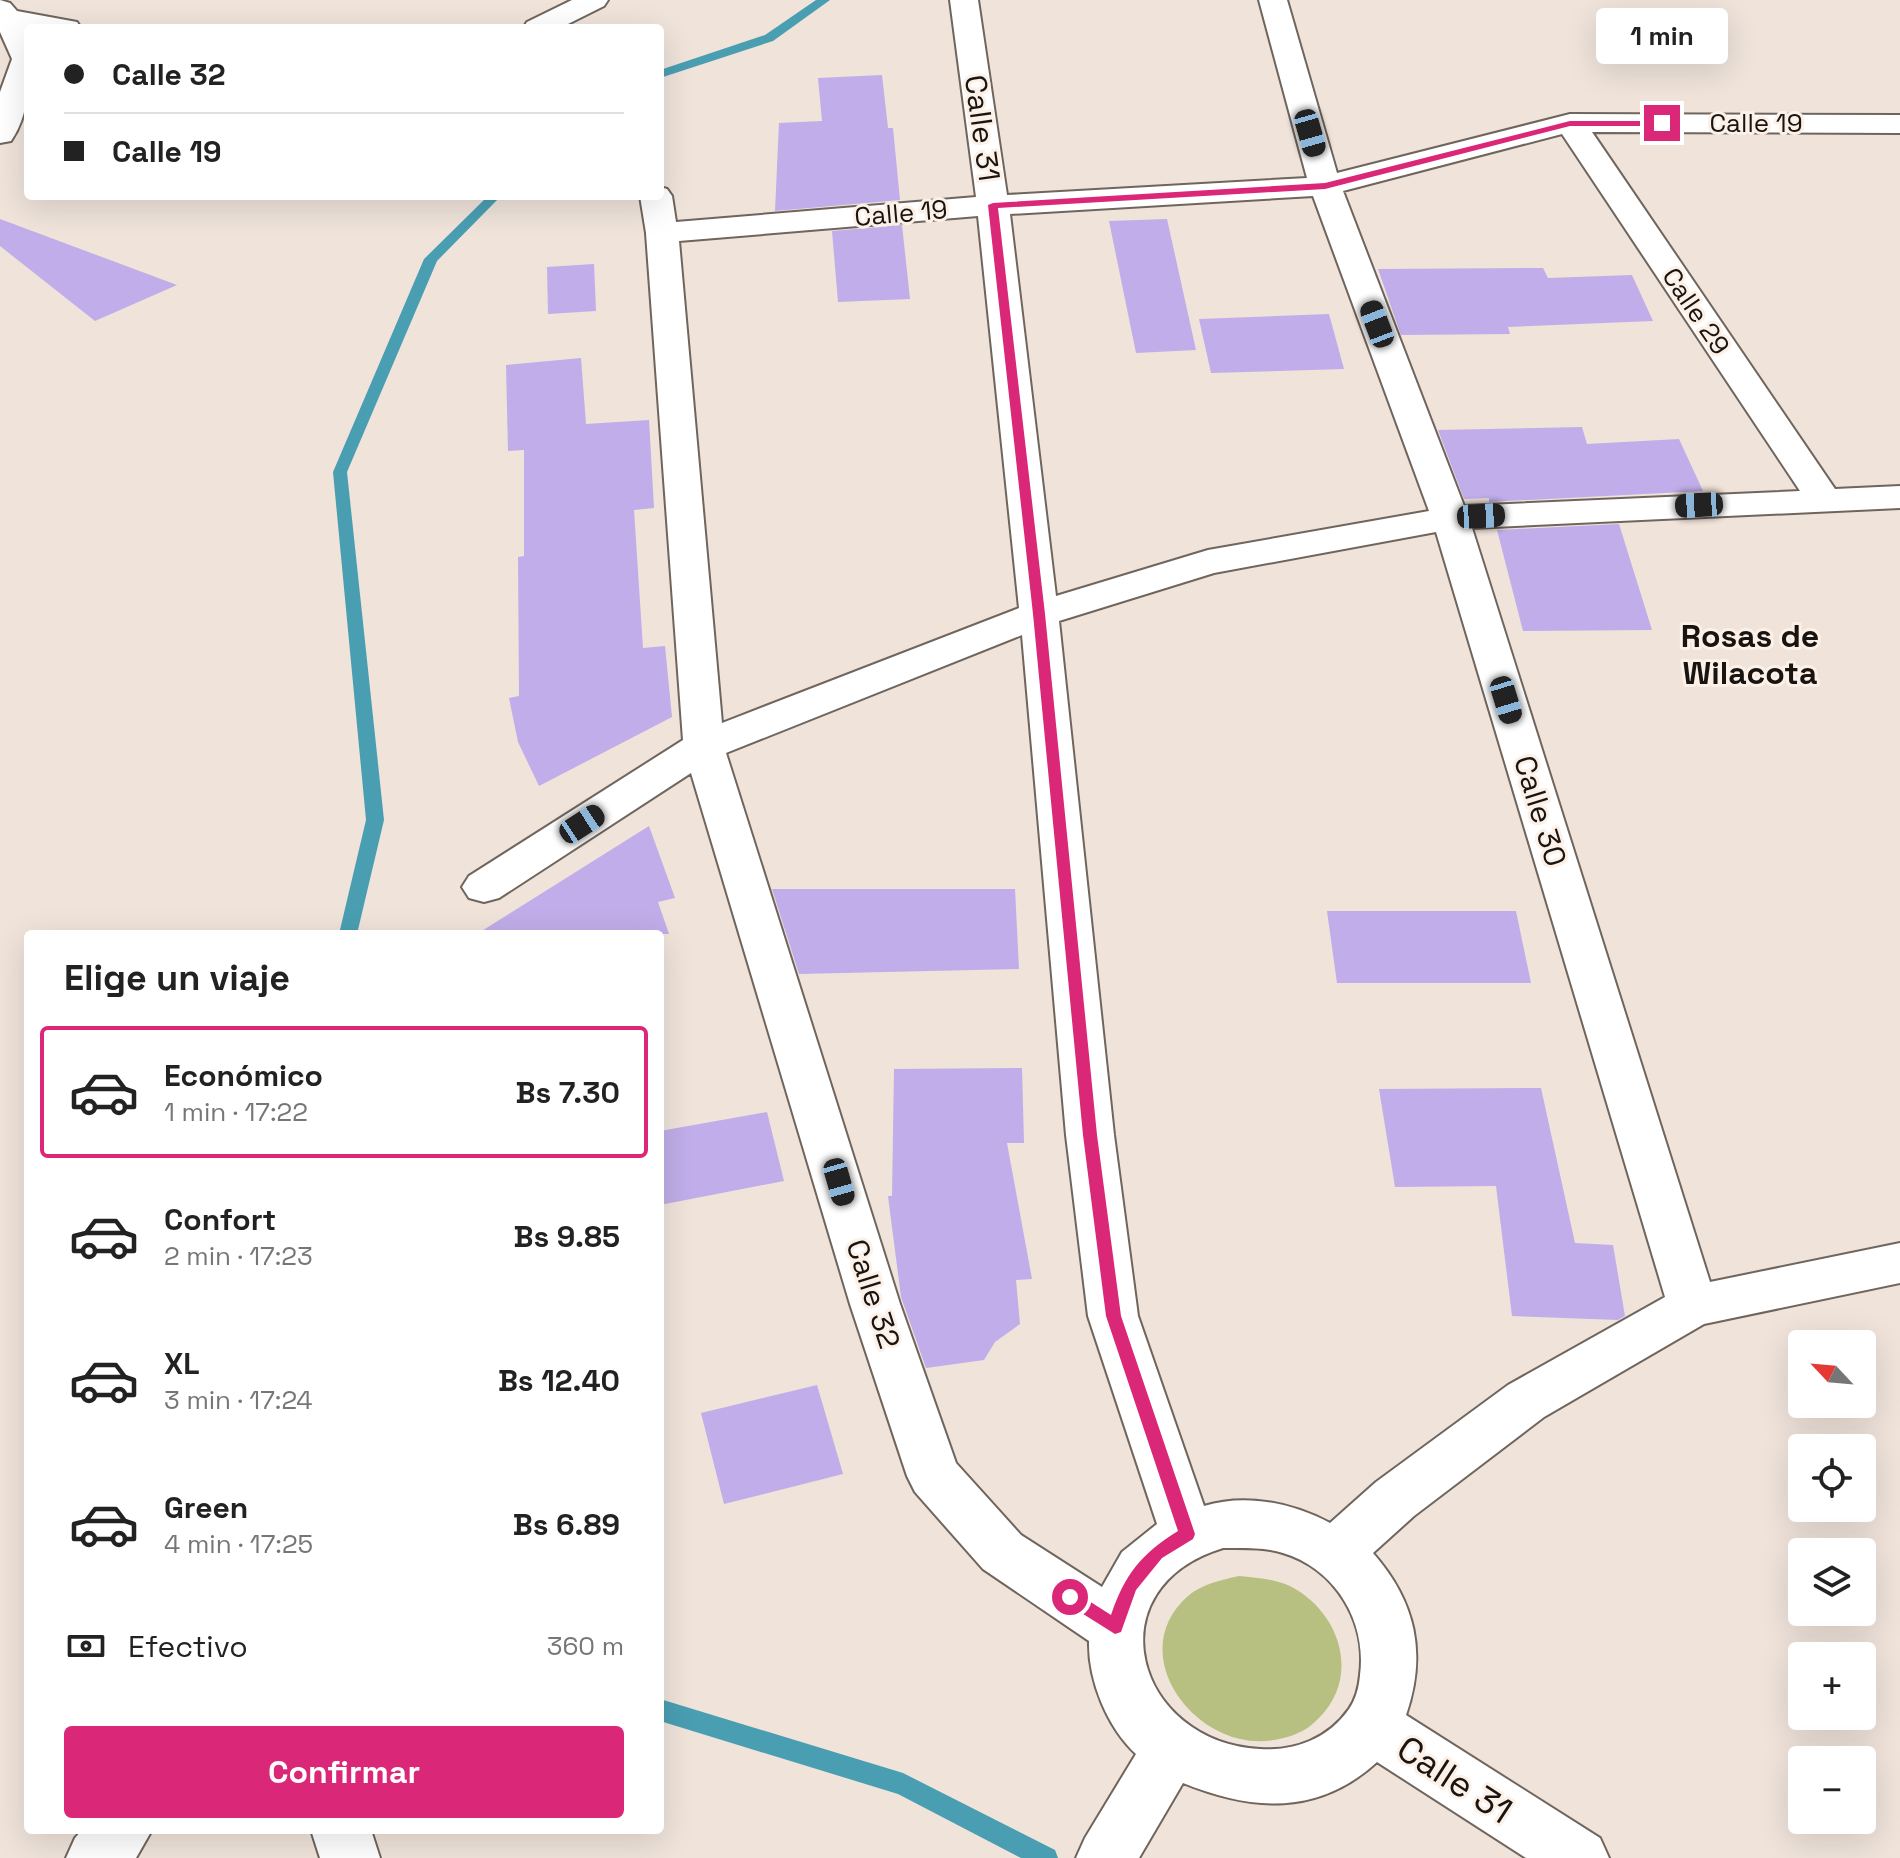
<!DOCTYPE html>
<html lang="es">
<head>
<meta charset="utf-8">
<style>
  :root { --surface:#fff; --page:#f6f6f6; --text:#222; --muted:#767676; --line:#e0e0e0; --accent:#db2777 }
  body { margin:0; font-family:"Space Grotesk",sans-serif; background:var(--page); color:var(--text); height:100vh; display:flex; flex-direction:column; font-size:30px; white-space:nowrap }
  * { box-sizing:border-box; margin:0 }
  p { font-size:26px; color:var(--muted) }
  .icon { flex:none; width:44px; height:44px; fill:none; stroke:currentColor; stroke-width:2; stroke-linecap:round; stroke-linejoin:round }
  .map { position:relative; flex:1; overflow:hidden }
  .panel { position:absolute; left:24px; top:930px; width:640px; height:904px; display:flex; flex-direction:column; background:var(--surface); border-radius:8px; box-shadow:0 8px 32px #0002 }
  .panel>* { flex:none }
  .banner { position:absolute; left:24px; top:24px; width:640px; height:176px; border-radius:8px; box-shadow:0 8px 32px #0002; display:grid; align-content:center; height:176px; padding:0 40px; background:var(--surface) }
  .needle { width:52px; rotate:296deg }
  .controls { position:absolute; left:1788px; top:1330px; display:grid; gap:16px }
  .controls a { display:grid; place-items:center; width:88px; height:88px; border-radius:8px; background:var(--surface); box-shadow:0 8px 32px #0002; font-size:40px }
  .end { position:absolute; width:36px; height:36px; margin:-18px; border:10px solid #db2777; background:#fff; box-shadow:0 0 0 4px #fff }
  .from { border-radius:50% }
  .bubble { position:absolute; height:56px; border-radius:8px; background:var(--surface); box-shadow:0 8px 32px #0002; font-size:26px; font-weight:800; line-height:56px; text-align:center }
  .car { position:absolute; width:24px; height:48px; margin:-24px -12px; border-radius:10px; box-shadow:0 0 6px 2px #0007; background:linear-gradient(#222 24%,#8ab4d8 0 40%,#222 0 76%,#8ab4d8 0 86%,#222 0) }
  .banner b { display:flex; align-items:center; gap:28px; height:76px; font-size:30px }
  .banner b+b { border-top:2px solid var(--line) }
  .banner i { width:20px; height:20px; background:var(--text) }
  ul { padding:0; list-style:none }
  li { display:flex; align-items:center; gap:24px; height:132px; margin:0 16px 12px; padding:0 24px; border:4px solid transparent; border-radius:8px }
  li div { flex:1 }
  li b { display:block; font-size:30px }
  li em { font-style:normal; font-weight:800 }
  li.active { border-color:var(--accent) }
  li>.icon { width:72px; height:72px; stroke-width:1.5 }
  h2 { padding:0 40px; font-size:36px; line-height:96px }
  .pay { display:flex; align-items:center; gap:20px; height:88px; padding:0 40px; font-size:30px }
  .pay p { margin-inline-start:auto }
  .button { display:flex; gap:16px; margin-top:auto; padding:16px 40px }
  .button a { flex:1; height:92px; border-radius:8px; background:var(--accent); color:#fff; font-size:32px; font-weight:800; line-height:92px; text-align:center }
  .map>svg:first-child { display:block }
  .green { fill:#b7bf81 }
  .lines { fill:none; stroke-linecap:round; stroke-linejoin:round }
  .stream { fill:#4a9eb2; fill-rule:evenodd }
  .building { fill:#c0ade9 }
  .minor-casing { stroke:#6f655d; stroke-width:4 }
  .minor { fill:#fff; fill-rule:evenodd }
  .route { fill:#db2777 }
  .labels { text-anchor:middle; stroke-width:6; stroke-linejoin:round; paint-order:stroke }
  .far-street-label { font-size:26px; fill:#181411; stroke:#fdf0e7 }
  .street-label { font-size:30px; fill:#181411; stroke:#fdf0e7 }
  .neighbourhood-label { font-size:32px; font-weight:bold; fill:#181411; stroke:#fdf0e7 }
  .near-street-label { font-size:36px; fill:#181411; stroke:#fdf0e7 }
</style>
</head>
<body>
<div class="map">
<svg width="1900" height="1858" viewBox="0 0 1900 1858">
  <rect width="100%" height="100%" fill="#efe3da"/>
  <path class="green" d="M1239,1576C1259,1578 1279,1579 1297,1590C1342,1618 1359,1678 1319,1718C1304,1734 1286,1739 1265,1741C1192,1746 1124,1652 1188,1596C1202,1584 1221,1580 1239,1576Z"/>
  <g class="lines">
    <g class="stream">
      <polygon points="816,0 830,0 773,41 660,78 660,70 765,35"/>
      <polygon points="488,196 501,196 437,261 347,472 384,820 357,934 339,934 366,820 333,472 424,259"/>
      <polygon points="660,1699 903,1773 1055,1850 1058,1858 1021,1858 898,1794 660,1721"/>
    </g>
  </g>
  <g class="building">
    <polygon points="882,75 888,128 893,128 900,200 775,211 779,123 822,121 818,78"/>
    <polygon points="0,219 177,285 95,321 0,246"/>
    <polygon points="1167,219 1196,350 1136,353 1109,221"/>
    <polygon points="902,225 910,299 838,302 832,231"/>
    <polygon points="594,264 596,311 548,314 547,267"/>
    <polygon points="1543,268 1548,278 1632,275 1653,321 1508,327 1510,334 1401,335 1378,269"/>
    <polygon points="1329,314 1344,369 1211,373 1199,319"/>
    <polygon points="581,358 586,424 649,420 654,508 634,510 643,648 665,646 672,717 539,786 518,742 509,698 519,696 518,557 524,556 524,450 508,451 506,365"/>
    <polygon points="1582,427 1587,444 1679,439 1703,491 1489,502 1489,498 1464,499 1438,430"/>
    <polygon points="1619,524 1652,630 1523,631 1497,530"/>
    <polygon points="649,826 675,898 658,902 669,934 477,934"/>
    <polygon points="772,889 1015,889 1019,969 799,974"/>
    <polygon points="1327,911 1516,911 1531,983 1337,983"/>
    <polygon points="1022,1068 1024,1143 1007,1143 1032,1279 1016,1280 1020,1324 995,1342 984,1360 926,1368 901,1297 888,1196 892,1196 894,1069"/>
    <polygon points="1541,1088 1575,1243 1613,1245 1625,1316 1618,1320 1512,1316 1496,1186 1395,1187 1379,1089"/>
    <polygon points="767,1112 784,1181 660,1205 660,1131"/>
    <polygon points="817,1385 843,1474 724,1504 701,1413"/>
  </g>
  <g class="lines">
    <defs>
      <g id="minor">
        <path d="M0,0L10,3L17,11L77,22L81,28H28C28,66 34,108 11,141L0,143V92L12,59L0,32Z"/>
        <polygon points="572,0 608,0 604,6 560,28 523,28 527,22"/>
        <path d="M950,0H978L1007,195L1307,178L1259,0H1287L1337,173L1570,114L1900,115V133L1592,132L1835,489L1900,486V508L1472,528L1710,1282L1900,1243V1283L1704,1324L1544,1417L1414,1516L1373,1553C1416,1602 1427,1654 1406,1715L1600,1838L1609,1858H1526L1377,1762C1318,1816 1252,1811 1183,1783L1139,1858H1076L1085,1838L1136,1754C1107,1727 1088,1680 1089,1641L983,1569L915,1492L907,1476L850,1304L691,773L499,898L484,902L469,898L462,887L469,876L683,740L646,233L640,196H660V187L667,189L672,196L676,222L976,197ZM1562,134L1800,491L1464,506L1343,191ZM1313,196L1429,511L1208,550L1056,596L1010,214ZM978,216L1019,608L722,723L679,241ZM1436,532L1665,1297L1508,1385L1376,1482L1330,1523C1292,1503 1246,1493 1204,1506L1138,1316L1114,1135L1059,621L1214,573ZM1022,635L1066,1135L1088,1316L1157,1524L1122,1552L1102,1587L1021,1535L956,1463L900,1304L726,753ZM1223,1548C1243,1548 1264,1547 1283,1553C1336,1569 1367,1622 1360,1675C1359,1687 1356,1699 1349,1709C1328,1739 1295,1751 1260,1749C1135,1742 1092,1588 1223,1548Z"/>
        <polygon points="82,1830 152,1830 136,1858 66,1858 75,1838"/>
        <polygon points="311,1830 371,1830 380,1858 320,1858"/>
      </g>
    </defs>
    <use href="#minor" class="minor-casing"/>
    <use href="#minor" class="minor"/>
  </g>
  <path class="route" d="M1570,121H1662L1667,123L1662,126H1570L1325,189L998,208L1045,614L1097,1135L1121,1316L1195,1534L1193,1539L1162,1558L1136,1590L1121,1632L1115,1634L1064,1602V1592H1075L1111,1615C1125,1574 1141,1554 1178,1531L1106,1316L1083,1135L1033,614L988,205L993,203L1325,183Z"/>
  <g class="labels">
    <g class="far-street-label">
      <text x="1756" y="132">Calle 19</text>
      <text transform="translate(901 213) rotate(-5)" y="9">Calle 19</text>
      <text transform="translate(1696 311) rotate(56)" y="9">Calle 29</text>
    </g>
    <g class="street-label">
      <text transform="translate(982 128) rotate(82)" y="10">Calle 31</text>
      <text transform="translate(1540 811) rotate(73)" y="10">Calle 30</text>
      <text transform="translate(873 1294) rotate(72)" y="10">Calle 32</text>
    </g>
    <g class="neighbourhood-label">
      <text x="1750" y="647">Rosas de<tspan x="1750" dy="37">Wilacota</tspan></text>
    </g>
    <g class="near-street-label">
      <text transform="translate(1455 1779) rotate(33)" y="13">Calle 31</text>
    </g>
  </g>
</svg>
<div class="controls">
<a><svg class="needle" viewBox="-14 -14 28 28"><path d="M0-13l5 13h-10z" fill="#e53935"/><path d="M0 13l5-13h-10z" fill="#767676"/></svg></a>
<a><svg class="icon" aria-label="locate" viewBox="0 0 24 24"><circle cx="12" cy="12" r="6"/><path d="M12 2v4M12 18v4M2 12h4M18 12h4"/></svg></a>
<a><svg class="icon" aria-label="layers" viewBox="0 0 24 24"><path d="M12 4l9 5-9 5-9-5zM3 14l9 5 9-5"/></svg></a>
<a>+</a>
<a>−</a>
</div>
<i class="end from" style="left:1070px;top:1597px"></i>
<i class="end" style="left:1662px;top:123px"></i>
<div class="bubble" style="left:1596px;top:8px;width:132px">1 min</div>
<i class="car" style="left:1310px;top:133px;rotate:164deg"></i>
<i class="car" style="left:1377px;top:324px;rotate:339deg"></i>
<i class="car" style="left:1699px;top:505px;rotate:267deg"></i>
<i class="car" style="left:1481px;top:516px;rotate:87deg"></i>
<i class="car" style="left:1506px;top:700px;rotate:163deg"></i>
<i class="car" style="left:582px;top:824px;rotate:57deg"></i>
<i class="car" style="left:839px;top:1182px;rotate:164deg"></i>
<div class="banner">
<b><i class="from"></i>Calle 32</b>
<b><i></i>Calle 19</b>
</div>
<section class="panel">
<h2>Elige un viaje</h2>
<ul>
<li class="active"><svg class="icon" aria-label="car" viewBox="0 0 24 24"><path d="M5 17H2v-5l4-1 3-4h7l3 4 3 1v5h-3M9 17h6M6 11h13"/><circle cx="7" cy="17" r="2"/><circle cx="17" cy="17" r="2"/></svg><div><b>Económico</b><p>1 min · 17:22</p></div><em>Bs 7.30</em></li>
<li><svg class="icon" aria-label="car" viewBox="0 0 24 24"><path d="M5 17H2v-5l4-1 3-4h7l3 4 3 1v5h-3M9 17h6M6 11h13"/><circle cx="7" cy="17" r="2"/><circle cx="17" cy="17" r="2"/></svg><div><b>Confort</b><p>2 min · 17:23</p></div><em>Bs 9.85</em></li>
<li><svg class="icon" aria-label="car" viewBox="0 0 24 24"><path d="M5 17H2v-5l4-1 3-4h7l3 4 3 1v5h-3M9 17h6M6 11h13"/><circle cx="7" cy="17" r="2"/><circle cx="17" cy="17" r="2"/></svg><div><b>XL</b><p>3 min · 17:24</p></div><em>Bs 12.40</em></li>
<li><svg class="icon" aria-label="car" viewBox="0 0 24 24"><path d="M5 17H2v-5l4-1 3-4h7l3 4 3 1v5h-3M9 17h6M6 11h13"/><circle cx="7" cy="17" r="2"/><circle cx="17" cy="17" r="2"/></svg><div><b>Green</b><p>4 min · 17:25</p></div><em>Bs 6.89</em></li>
</ul>
<div class="pay"><svg class="icon" aria-label="cash" viewBox="0 0 24 24"><path d="M3 7h18v10H3z"/><circle cx="12" cy="12" r="2"/></svg>Efectivo<p>360 m</p></div>
<div class="button"><a>Confirmar</a></div>
</section>
</div>
</body>
</html>
